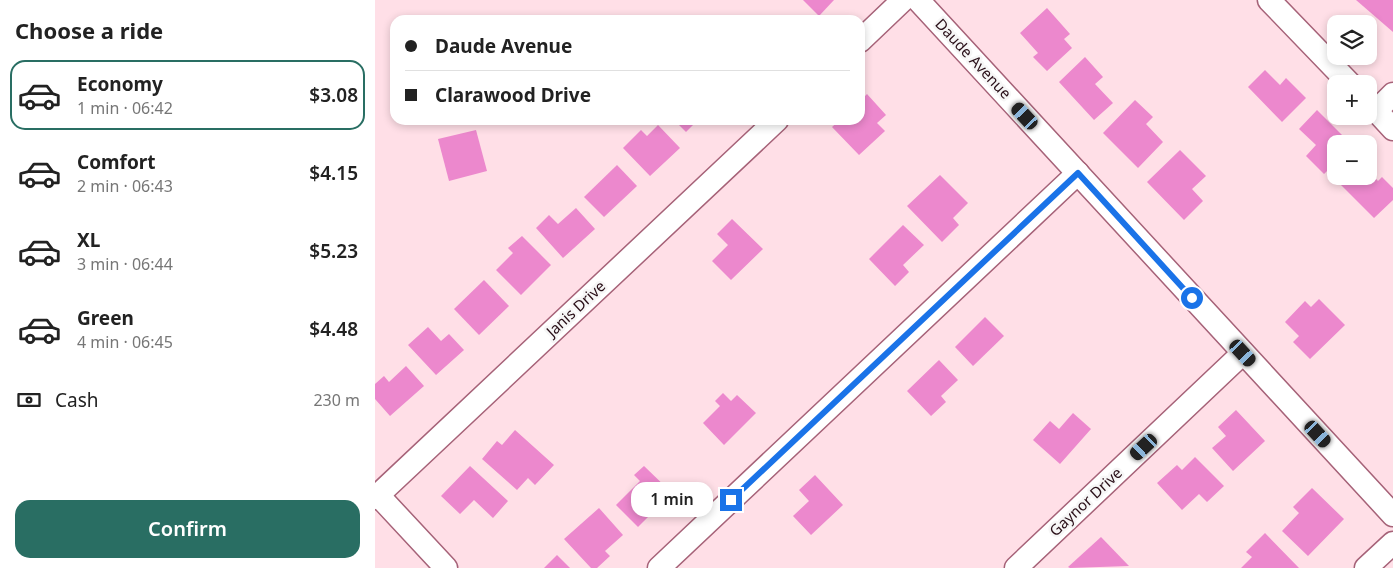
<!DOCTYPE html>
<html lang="en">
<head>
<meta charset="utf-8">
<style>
  :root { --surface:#fff; --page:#f6f6f6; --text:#222; --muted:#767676; --line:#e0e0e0; --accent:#296e63 }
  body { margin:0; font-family:"Noto Sans",sans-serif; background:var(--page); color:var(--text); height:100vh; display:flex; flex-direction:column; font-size:19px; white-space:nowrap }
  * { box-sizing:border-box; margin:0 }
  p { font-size:16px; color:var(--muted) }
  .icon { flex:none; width:28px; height:28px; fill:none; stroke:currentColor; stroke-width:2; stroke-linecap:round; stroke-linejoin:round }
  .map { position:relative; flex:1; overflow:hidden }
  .sheet { display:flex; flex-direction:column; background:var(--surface); width:375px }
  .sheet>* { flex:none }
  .guide { position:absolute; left:15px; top:15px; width:475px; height:110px; border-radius:15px; box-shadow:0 2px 8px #0003; display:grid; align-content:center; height:110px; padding:0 15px; background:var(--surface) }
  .buttons { position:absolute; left:952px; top:15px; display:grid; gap:10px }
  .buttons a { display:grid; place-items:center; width:50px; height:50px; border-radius:10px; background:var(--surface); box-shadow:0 2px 8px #0003; font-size:25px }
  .end { position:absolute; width:22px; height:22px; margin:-11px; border:6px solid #1a73e8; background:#fff; box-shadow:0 0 0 2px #fff }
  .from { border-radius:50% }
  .bubble { position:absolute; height:35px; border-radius:15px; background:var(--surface); box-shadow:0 2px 8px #0003; font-size:16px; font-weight:600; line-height:35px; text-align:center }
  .car { position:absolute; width:15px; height:30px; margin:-15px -8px; border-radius:6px; box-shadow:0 0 4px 1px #0007; background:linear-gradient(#222 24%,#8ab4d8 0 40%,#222 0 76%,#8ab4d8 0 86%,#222 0) }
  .guide b { display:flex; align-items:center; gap:18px; height:48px; font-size:19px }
  .guide b+b { border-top:1px solid var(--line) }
  .guide i { width:12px; height:12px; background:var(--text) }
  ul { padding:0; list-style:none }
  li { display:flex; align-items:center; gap:15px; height:70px; margin:0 10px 8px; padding:0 5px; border:2px solid transparent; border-radius:15px }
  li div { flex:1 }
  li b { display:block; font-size:19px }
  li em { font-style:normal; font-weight:600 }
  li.current { border-color:var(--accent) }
  li>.icon { width:45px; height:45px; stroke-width:1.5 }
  h2 { padding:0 15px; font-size:22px; line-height:60px }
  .pay { display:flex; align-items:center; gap:12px; height:55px; padding:0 15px; font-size:19px }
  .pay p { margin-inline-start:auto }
  .action { display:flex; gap:10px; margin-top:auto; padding:10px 15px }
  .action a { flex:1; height:58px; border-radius:15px; background:var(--accent); color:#fff; font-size:20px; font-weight:600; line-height:58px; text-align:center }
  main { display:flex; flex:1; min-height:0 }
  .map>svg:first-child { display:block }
  .building { fill:#ec88cd }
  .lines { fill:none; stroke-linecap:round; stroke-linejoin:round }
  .minor-casing { stroke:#a66278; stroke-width:25 }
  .minor { stroke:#fff; stroke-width:22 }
  .route { stroke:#1a73e8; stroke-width:6 }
  .labels { text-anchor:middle; stroke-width:5; stroke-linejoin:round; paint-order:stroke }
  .street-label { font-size:15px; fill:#280e17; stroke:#f6f6f6 }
</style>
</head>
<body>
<main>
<section class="sheet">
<h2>Choose a ride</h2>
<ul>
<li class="current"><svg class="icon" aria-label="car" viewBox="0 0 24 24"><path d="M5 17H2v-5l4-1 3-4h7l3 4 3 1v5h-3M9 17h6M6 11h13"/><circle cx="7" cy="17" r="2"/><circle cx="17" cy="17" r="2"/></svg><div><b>Economy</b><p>1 min · 06:42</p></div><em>$3.08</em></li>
<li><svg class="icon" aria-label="car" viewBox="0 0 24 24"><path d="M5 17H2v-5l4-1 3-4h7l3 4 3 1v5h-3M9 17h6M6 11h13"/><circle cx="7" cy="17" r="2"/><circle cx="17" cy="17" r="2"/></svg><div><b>Comfort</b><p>2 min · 06:43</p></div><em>$4.15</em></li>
<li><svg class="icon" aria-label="car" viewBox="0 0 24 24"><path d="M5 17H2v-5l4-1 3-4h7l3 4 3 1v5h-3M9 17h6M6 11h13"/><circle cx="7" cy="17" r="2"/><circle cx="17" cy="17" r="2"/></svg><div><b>XL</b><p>3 min · 06:44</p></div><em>$5.23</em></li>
<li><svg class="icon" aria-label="car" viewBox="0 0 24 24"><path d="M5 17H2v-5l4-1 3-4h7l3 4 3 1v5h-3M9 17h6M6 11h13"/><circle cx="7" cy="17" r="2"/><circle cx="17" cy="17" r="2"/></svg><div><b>Green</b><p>4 min · 06:45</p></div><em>$4.48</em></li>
</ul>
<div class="pay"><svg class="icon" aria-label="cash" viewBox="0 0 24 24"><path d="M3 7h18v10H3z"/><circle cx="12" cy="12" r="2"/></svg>Cash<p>230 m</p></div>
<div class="action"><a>Confirm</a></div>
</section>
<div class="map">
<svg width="1018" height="568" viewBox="0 0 1018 568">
  <rect width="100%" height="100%" fill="#ffdfe7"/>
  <g class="building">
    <polygon points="428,0 459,0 444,16"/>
    <polygon points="981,0 1018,0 1018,32"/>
    <polygon points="672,8 695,34 689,39 697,48 672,71 658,57 663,53 645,33"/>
    <polygon points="710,57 728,77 720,84 738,103 719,120 684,82"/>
    <polygon points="890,70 905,85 911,78 931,98 907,122 873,87"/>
    <polygon points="492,94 511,115 502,123 510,131 484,155 457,127 465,120 485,120 485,101"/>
    <polygon points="760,100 778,117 771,124 788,142 763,168 728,133"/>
    <polygon points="942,110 976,144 961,144 961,162 949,174 931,156 941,145 924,129"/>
    <polygon points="299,120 323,120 311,132"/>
    <polygon points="283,125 305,148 275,176 248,148 266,130 272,136"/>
    <polygon points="101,130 112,171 74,181 63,139"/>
    <polygon points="805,150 831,176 817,189 828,201 809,220 772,182"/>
    <polygon points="242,165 262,186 229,217 209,197"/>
    <polygon points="994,171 1003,181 1007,177 1018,188 1018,200 999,218 964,183 971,176 994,176"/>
    <polygon points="565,175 593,203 578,218 584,225 567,242 532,206"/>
    <polygon points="201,208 220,229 188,258 161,228 174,215 183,224"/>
    <polygon points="357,219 388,249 356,280 337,261 353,245 342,234"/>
    <polygon points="528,225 549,245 528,265 534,272 520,286 494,259"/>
    <polygon points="147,236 176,265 146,295 121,270 138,253 133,248"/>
    <polygon points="109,280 134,306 104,335 79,309"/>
    <polygon points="944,299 970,325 935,359 918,342 924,336 910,322 930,301 936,307"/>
    <polygon points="610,317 629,336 598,366 580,347"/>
    <polygon points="53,327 66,341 74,334 89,350 61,375 33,345"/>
    <polygon points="564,360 583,380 566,396 571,402 556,416 532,391"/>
    <polygon points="31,366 49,386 15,416 0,399 0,384 9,376 14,382"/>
    <polygon points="348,393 356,401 362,395 381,413 349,445 328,423 345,406 340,401"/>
    <polygon points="861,410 890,441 858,471 837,448 851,436 843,427"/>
    <polygon points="698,413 716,429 685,464 658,440 675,421 684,429"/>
    <polygon points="140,430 179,465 160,485 153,478 142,490 107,459 122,441 127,445"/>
    <polygon points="820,457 849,486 832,502 824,494 807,510 782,483 802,465 807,470"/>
    <polygon points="95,466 133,501 118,518 99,500 85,514 66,496"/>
    <polygon points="269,466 297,493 263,527 241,505 265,481 259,475"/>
    <polygon points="440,475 468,505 436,535 418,516 434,501 424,490"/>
    <polygon points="937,488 969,519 933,556 907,531 924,513 918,507"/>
    <polygon points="224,508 248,535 230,551 235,556 222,568 216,568 189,539"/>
    <polygon points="890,533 924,568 866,568 877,557 871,552"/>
    <polygon points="726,537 754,566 695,568 693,567"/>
    <polygon points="182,555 195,568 169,568"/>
  </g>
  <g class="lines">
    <defs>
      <g id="minor">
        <polyline points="543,0 1018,515"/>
        <polyline points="894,0 975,84"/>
        <polyline points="485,41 528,0"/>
        <polyline points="994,103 1018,129"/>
        <polyline points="1001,111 1018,94"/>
        <polyline points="3,495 71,568"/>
        <polyline points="0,498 402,120"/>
        <polyline points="284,568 703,173"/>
        <polyline points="641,568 868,353"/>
        <polyline points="991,568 1018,543"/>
      </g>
    </defs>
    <use href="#minor" class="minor-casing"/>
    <use href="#minor" class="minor"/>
  </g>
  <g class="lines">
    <polyline class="route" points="356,500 703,173 817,298"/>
  </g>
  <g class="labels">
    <g class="street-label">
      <text transform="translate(598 59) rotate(47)" y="5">Daude Avenue</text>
      <text transform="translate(201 309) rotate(-43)" y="5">Janis Drive</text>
      <text transform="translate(711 502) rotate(-43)" y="5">Gaynor Drive</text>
    </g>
  </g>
</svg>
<div class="buttons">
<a><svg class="icon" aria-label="layers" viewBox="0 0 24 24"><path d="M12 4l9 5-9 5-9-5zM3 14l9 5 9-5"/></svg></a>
<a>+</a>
<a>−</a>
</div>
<i class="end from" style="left:817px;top:298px"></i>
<i class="end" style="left:356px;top:500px"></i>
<div class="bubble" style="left:256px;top:482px;width:82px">1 min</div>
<i class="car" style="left:650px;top:116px;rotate:317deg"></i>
<i class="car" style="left:868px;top:353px;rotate:137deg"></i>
<i class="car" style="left:943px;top:434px;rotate:137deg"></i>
<i class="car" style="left:769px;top:447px;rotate:227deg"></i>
<div class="guide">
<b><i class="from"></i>Daude Avenue</b>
<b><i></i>Clarawood Drive</b>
</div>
</div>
</main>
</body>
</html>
